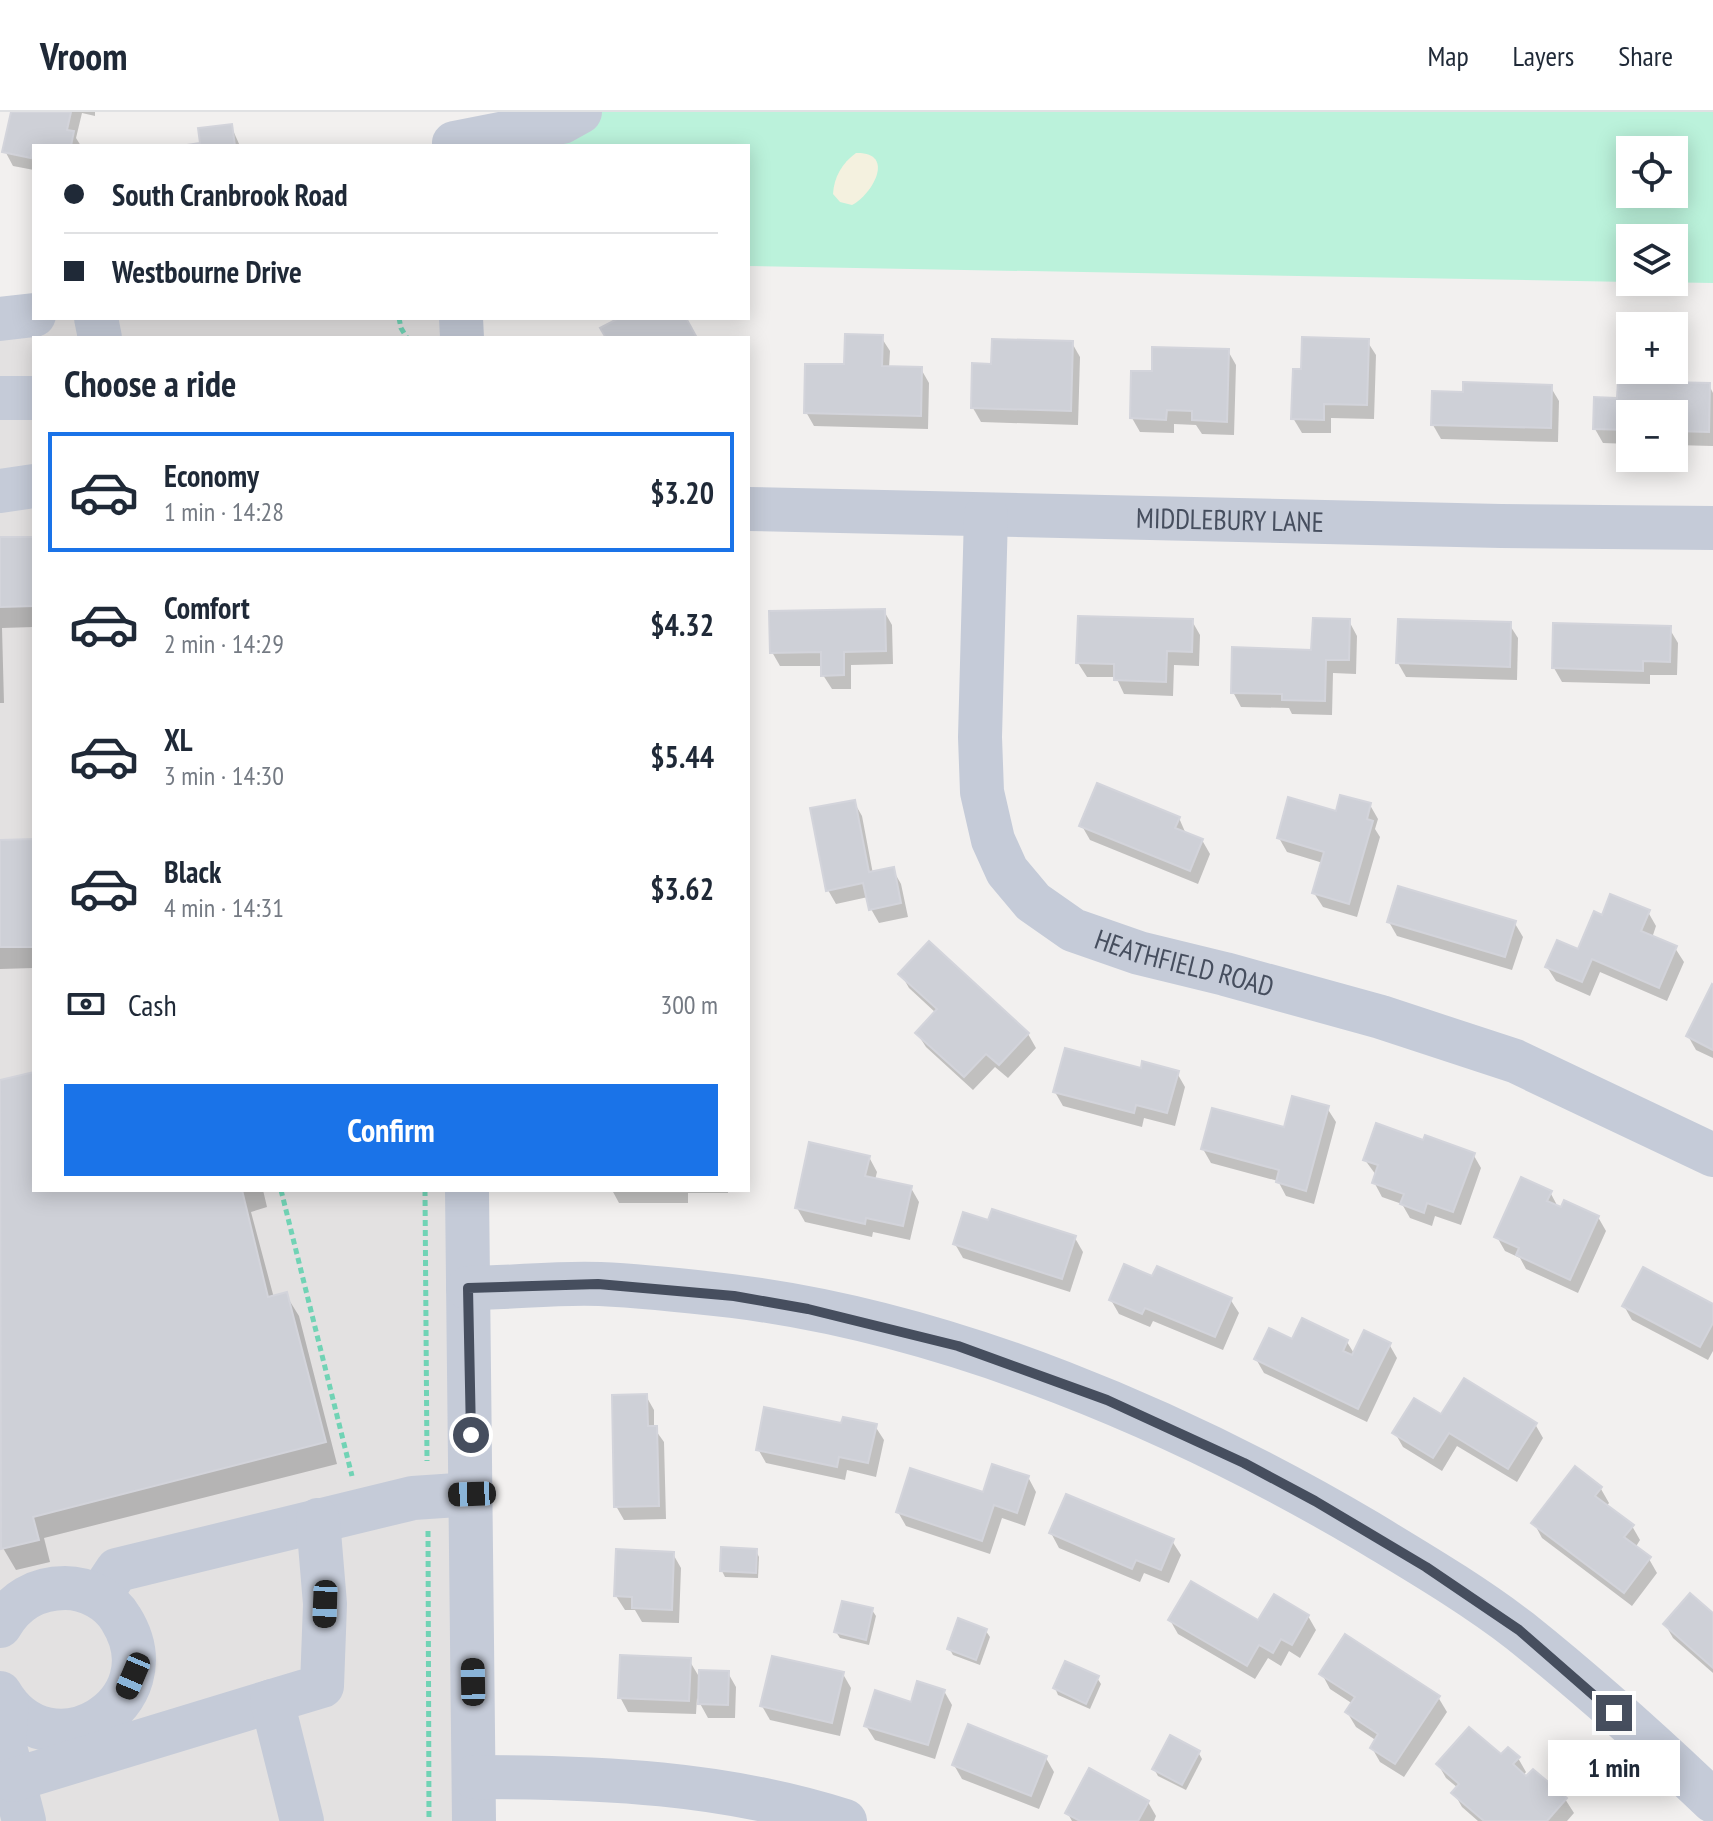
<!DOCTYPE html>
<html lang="en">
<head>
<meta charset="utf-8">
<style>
  :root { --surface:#fff; --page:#f2f2f3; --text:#1f2937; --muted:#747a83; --line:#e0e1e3; --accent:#1a73e8 }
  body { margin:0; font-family:"PT Sans Narrow",sans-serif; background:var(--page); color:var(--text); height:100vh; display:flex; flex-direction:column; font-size:30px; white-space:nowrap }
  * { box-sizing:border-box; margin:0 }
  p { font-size:26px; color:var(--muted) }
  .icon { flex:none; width:44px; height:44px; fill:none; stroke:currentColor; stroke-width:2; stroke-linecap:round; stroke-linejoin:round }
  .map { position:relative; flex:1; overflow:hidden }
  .sheet { position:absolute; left:32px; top:224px; width:718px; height:856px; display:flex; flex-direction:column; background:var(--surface); border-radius:0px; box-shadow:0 4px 20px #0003 }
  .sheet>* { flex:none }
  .top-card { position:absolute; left:32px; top:32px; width:718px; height:176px; border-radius:0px; box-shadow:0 4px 20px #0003; display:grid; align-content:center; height:176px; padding:0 32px; background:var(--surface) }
  .buttons { position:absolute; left:1616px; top:24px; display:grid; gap:16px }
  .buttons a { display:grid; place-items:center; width:72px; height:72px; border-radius:0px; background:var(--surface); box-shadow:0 4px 20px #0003; font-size:40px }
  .end { position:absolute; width:36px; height:36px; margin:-18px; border:10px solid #464e5e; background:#fff; box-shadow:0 0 0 4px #fff }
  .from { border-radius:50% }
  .bubble { position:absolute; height:56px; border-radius:0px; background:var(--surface); box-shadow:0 4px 20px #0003; font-size:26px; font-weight:700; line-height:56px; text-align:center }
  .car { position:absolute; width:24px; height:48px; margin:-24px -12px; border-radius:10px; box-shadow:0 0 6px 2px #0007; background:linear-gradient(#222 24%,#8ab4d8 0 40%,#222 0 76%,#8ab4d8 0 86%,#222 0) }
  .top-card b { display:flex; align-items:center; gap:28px; height:76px; font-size:30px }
  .top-card b+b { border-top:2px solid var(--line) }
  .top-card i { width:20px; height:20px; background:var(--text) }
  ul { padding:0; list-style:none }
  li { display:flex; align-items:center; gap:24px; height:120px; margin:0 16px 12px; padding:0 16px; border:4px solid transparent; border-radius:0px }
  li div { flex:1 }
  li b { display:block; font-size:30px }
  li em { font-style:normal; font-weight:700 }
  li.current { border-color:var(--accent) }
  li>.icon { width:72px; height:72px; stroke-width:1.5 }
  h2 { padding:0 32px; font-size:36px; line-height:96px }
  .pay { display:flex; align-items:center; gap:20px; height:88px; padding:0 32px; font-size:30px }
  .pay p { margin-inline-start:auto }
  .action { display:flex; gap:16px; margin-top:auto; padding:16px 32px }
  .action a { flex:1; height:92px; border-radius:0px; background:var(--accent); color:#fff; font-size:32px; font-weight:700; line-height:92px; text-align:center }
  header { display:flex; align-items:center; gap:48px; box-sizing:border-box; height:112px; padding:0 40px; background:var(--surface); border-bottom:2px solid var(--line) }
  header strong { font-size:38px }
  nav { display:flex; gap:44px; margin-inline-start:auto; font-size:28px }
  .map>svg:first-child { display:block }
  .education { fill:#e3e1e1 }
  .green { fill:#bbf2db; fill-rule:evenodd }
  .sand { fill:#f4f1df }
  .shadow { fill:#0003 }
  .building { fill:#ced0d7; stroke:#d3d4db; stroke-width:2 }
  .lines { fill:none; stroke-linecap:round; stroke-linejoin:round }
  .path { stroke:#71d3b5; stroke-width:5; stroke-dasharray:6 4; stroke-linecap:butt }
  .minor { stroke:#c5cbd8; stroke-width:44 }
  .route { stroke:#464e5e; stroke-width:10 }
  .labels { text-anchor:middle; stroke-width:6; stroke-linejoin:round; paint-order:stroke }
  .street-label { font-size:28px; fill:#464e5e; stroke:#fff }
</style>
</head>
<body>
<header>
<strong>Vroom</strong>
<nav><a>Map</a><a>Layers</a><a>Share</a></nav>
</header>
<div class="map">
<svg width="1713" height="1709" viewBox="0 0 1713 1709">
  <rect width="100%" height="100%" fill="#f2f0ef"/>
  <polygon class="education" points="36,206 461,206 462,226 34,226 34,1078 469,1078 475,1709 0,1709 0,210"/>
  <path class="green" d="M521,0H1713V171L1653,170H1674V126H1630V170L748,154V34H527ZM1630,38H1674V82H1630Z"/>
  <path class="sand" d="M856,41C896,40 873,82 852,93L840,90L833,82C834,65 842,51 856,41Z"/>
  <g class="shadow">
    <polygon points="13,0 95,0 95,4 82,1 76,26 81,34 34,34 34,58 13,54 5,39"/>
    <polygon points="231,14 240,34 195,34"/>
    <polygon points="881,225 890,239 889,256 921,257 929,271 928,317 814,314 806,300 846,254"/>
    <polygon points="1367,229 1376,243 1374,307 1331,306 1331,321 1302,321 1293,306 1303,259"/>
    <polygon points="1072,231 1080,245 1078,313 981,310 973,296 993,254"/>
    <polygon points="1228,239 1236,253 1234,323 1202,322 1196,313 1174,312 1174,321 1140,320 1132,306 1154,261"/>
    <polygon points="1632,258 1668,258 1673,272 1709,273 1713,281 1713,334 1674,333 1674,302 1630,302 1630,332 1603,331 1595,317 1632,271"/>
    <polygon points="1550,274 1559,289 1558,330 1441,327 1433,313 1465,282"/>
    <polygon points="0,427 34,427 34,515 2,516 4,591 0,591"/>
    <polygon points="884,499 892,513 893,552 851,553 851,577 832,577 823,563 823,554 780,554 772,540"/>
    <polygon points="1192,509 1200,523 1199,554 1174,553 1173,584 1124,582 1116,565 1087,565 1078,551"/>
    <polygon points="1349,509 1357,524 1356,562 1333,561 1332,603 1292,602 1289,596 1241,595 1233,580 1313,540"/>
    <polygon points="1509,512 1518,526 1517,568 1406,565 1398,551"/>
    <polygon points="1669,516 1678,531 1677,563 1650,563 1650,572 1562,570 1554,556"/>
    <polygon points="854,690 862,704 873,762 893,758 901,772 908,805 879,811 871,797 868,785 836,792 828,778"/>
    <polygon points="1370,693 1378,707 1375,717 1380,725 1357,805 1323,795 1314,781 1323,751 1287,740 1279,726 1337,701"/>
    <polygon points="1179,706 1186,722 1202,728 1210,742 1198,772 1090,728 1082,714"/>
    <polygon points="34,729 34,856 0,857 0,730"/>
    <polygon points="1648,800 1656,814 1652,826 1675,836 1684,850 1667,889 1600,860 1590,884 1556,869 1547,855 1579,839 1603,805"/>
    <polygon points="1389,810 1514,810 1523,825 1512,858 1397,824"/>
    <polygon points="901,862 1028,922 1036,936 1008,966 995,955 973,978 926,935 917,921 936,901 909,876"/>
    <polygon points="1713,875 1713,946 1696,938 1688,924"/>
    <polygon points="1142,958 1177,961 1185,975 1175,1014 1144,1006 1142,1015 1063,994 1055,980"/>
    <polygon points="34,962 34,1078 263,1078 267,1095 251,1100 274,1186 286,1183 299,1204 337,1352 44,1426 50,1450 16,1458 3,1436 0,1437 0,970"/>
    <polygon points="1327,996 1336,1010 1314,1092 1286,1084 1278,1069 1211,1051 1203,1037 1285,1018"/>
    <polygon points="1424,1031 1473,1042 1481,1056 1461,1113 1435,1104 1432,1114 1410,1106 1402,1092 1382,1085 1374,1070 1376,1063 1365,1048"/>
    <polygon points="869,1045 877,1060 875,1068 911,1076 919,1090 910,1128 873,1120 872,1125 805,1110 797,1096"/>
    <polygon points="612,1078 728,1078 728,1081 688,1081 688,1091 619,1091"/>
    <polygon points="1550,1080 1558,1095 1598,1105 1606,1119 1578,1181 1526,1157 1520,1146 1505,1139 1497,1125"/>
    <polygon points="989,1110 1075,1126 1083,1140 1070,1180 963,1146 955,1132"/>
    <polygon points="1153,1167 1230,1187 1239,1201 1223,1238 1153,1209 1150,1215 1119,1202 1111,1188"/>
    <polygon points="1624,1194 1713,1194 1713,1239 1708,1248 1632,1208"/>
    <polygon points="1293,1230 1347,1230 1355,1243 1389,1232 1397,1246 1367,1310 1264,1261 1256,1247"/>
    <polygon points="646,1284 654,1298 654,1316 664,1330 666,1407 624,1408 616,1394"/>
    <polygon points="1442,1305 1535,1312 1543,1326 1517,1370 1457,1334 1442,1359 1403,1335 1395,1321"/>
    <polygon points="843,1314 875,1314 884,1328 876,1365 847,1358 845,1368 766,1351 758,1337"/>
    <polygon points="1575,1357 1601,1377 1609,1391 1606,1395 1632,1414 1640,1428 1635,1436 1649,1447 1657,1461 1632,1494 1542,1426 1534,1411"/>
    <polygon points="1028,1365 1036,1380 1025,1414 1002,1406 990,1442 906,1414 898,1400 984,1382"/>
    <polygon points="1051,1421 1172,1429 1181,1443 1169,1471 1144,1461 1140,1470 1059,1436"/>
    <polygon points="756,1439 759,1445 758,1466 725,1465 722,1459"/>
    <polygon points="673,1442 681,1456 679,1511 642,1510 635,1498 625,1498 616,1484"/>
    <polygon points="872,1498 876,1504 869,1533 840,1526 836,1520"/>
    <polygon points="1308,1504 1316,1518 1300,1546 1289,1539 1281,1554 1268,1546 1255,1567 1178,1522 1170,1508 1259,1510"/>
    <polygon points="1713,1504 1713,1561 1673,1526 1665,1512"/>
    <polygon points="986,1519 990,1525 980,1553 953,1543 949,1536"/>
    <polygon points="689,1548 701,1568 728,1561 736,1575 735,1606 708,1606 697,1586 696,1602 628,1600 620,1585"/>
    <polygon points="843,1562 851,1576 840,1624 770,1608 762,1594"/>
    <polygon points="1322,1562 1438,1585 1447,1600 1404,1665 1380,1650 1372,1636 1377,1629 1356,1615 1347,1600 1353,1592 1330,1577"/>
    <polygon points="1097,1566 1101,1572 1090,1597 1058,1583 1055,1576"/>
    <polygon points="944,1579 952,1593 935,1647 875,1628 866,1614"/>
    <polygon points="1198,1640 1202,1647 1186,1678 1158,1664 1154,1657"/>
    <polygon points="1501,1645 1518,1646 1526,1660 1523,1664 1565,1687 1574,1701 1567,1709 1478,1709 1462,1695 1454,1681 1458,1676 1446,1666 1438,1652"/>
    <polygon points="1046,1646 1054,1660 1039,1697 962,1667 954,1653"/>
    <polygon points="1148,1690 1156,1704 1154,1709 1072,1709 1067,1700"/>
  </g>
  <g class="building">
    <polygon points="11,0 71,0 67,18 74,19 71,34 34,34 31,46 2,40"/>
    <polygon points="232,12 235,34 180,34 200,31 198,16"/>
    <polygon points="619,206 686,206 697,226 606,226 600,216"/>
    <polygon points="845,222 883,223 882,254 922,255 921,304 804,301 805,252 844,252"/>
    <polygon points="1302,225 1369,227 1367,293 1324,292 1324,308 1291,307 1293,257 1301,257"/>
    <polygon points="992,227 1073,229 1071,299 971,296 972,251 991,252"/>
    <polygon points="1152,235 1229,237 1227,310 1192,308 1192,299 1167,298 1166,308 1130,306 1131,259 1152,259"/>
    <polygon points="1630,258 1666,258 1665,270 1710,271 1709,320 1674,319 1674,302 1630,302 1630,318 1593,317 1594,285 1617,286 1618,269 1630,269"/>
    <polygon points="1463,270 1552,273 1551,316 1431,313 1432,279 1463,280"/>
    <polygon points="0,425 34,425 34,494 0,495"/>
    <polygon points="885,497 886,539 844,540 844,563 821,564 821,540 770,541 769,499"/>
    <polygon points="1078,504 1193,507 1192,540 1167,539 1166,570 1114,568 1114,552 1076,551"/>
    <polygon points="1313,506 1350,507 1349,548 1326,548 1325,589 1282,588 1282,582 1231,581 1232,535 1311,538"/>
    <polygon points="1398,507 1511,510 1510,555 1396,551"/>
    <polygon points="1553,511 1671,514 1670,550 1643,549 1643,559 1552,556"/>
    <polygon points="1097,671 1180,705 1175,716 1203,727 1190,759 1079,714"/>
    <polygon points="1340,683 1371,691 1367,707 1373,709 1349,792 1312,781 1324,740 1277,726 1288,685 1336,699"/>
    <polygon points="855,688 869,760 894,755 901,791 869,798 863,771 826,779 810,696"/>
    <polygon points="34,727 34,835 0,835 0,728"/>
    <polygon points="1398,774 1516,809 1505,845 1387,810"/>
    <polygon points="1610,782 1650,798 1641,819 1677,834 1659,876 1592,847 1582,870 1545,855 1557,828 1578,837 1594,799 1602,803"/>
    <polygon points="929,829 1029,921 999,953 986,942 964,965 915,921 937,897 898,862"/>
    <polygon points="1712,872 1713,873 1713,938 1686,924"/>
    <polygon points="1065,936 1141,956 1142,949 1179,959 1167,1001 1136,993 1134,1001 1053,980"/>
    <polygon points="34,960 34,1078 242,1078 268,1185 287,1180 326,1330 33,1405 39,1428 1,1437 0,968"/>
    <polygon points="1292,984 1329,994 1306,1079 1276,1070 1279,1058 1201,1037 1212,996 1284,1015"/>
    <polygon points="1376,1011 1423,1028 1425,1023 1475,1041 1453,1100 1427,1091 1424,1101 1400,1092 1404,1082 1372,1071 1378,1053 1363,1048"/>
    <polygon points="809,1030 870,1044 865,1064 912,1074 903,1114 866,1106 865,1112 795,1096"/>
    <polygon points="1521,1065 1552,1079 1547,1089 1561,1095 1564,1088 1599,1104 1570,1168 1516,1143 1519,1136 1494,1125"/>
    <polygon points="992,1097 1076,1124 1062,1167 953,1132 963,1100 988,1108"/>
    <polygon points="1124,1152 1152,1164 1157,1154 1232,1186 1215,1225 1145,1196 1142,1202 1109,1188"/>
    <polygon points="1643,1155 1713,1192 1713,1211 1700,1235 1622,1194"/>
    <polygon points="1302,1206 1348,1228 1343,1239 1352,1243 1364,1218 1391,1231 1358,1297 1254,1247 1269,1216 1292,1227"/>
    <polygon points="1464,1266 1537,1311 1508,1357 1449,1321 1433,1346 1392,1321 1414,1286 1441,1302"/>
    <polygon points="647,1282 648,1314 657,1314 659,1394 614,1395 612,1283"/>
    <polygon points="764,1295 841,1311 843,1305 877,1312 868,1351 839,1345 837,1355 756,1338"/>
    <polygon points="992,1352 1029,1364 1017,1401 994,1393 982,1429 896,1400 910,1356 983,1380"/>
    <polygon points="1575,1354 1602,1375 1595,1384 1634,1413 1624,1425 1651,1445 1624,1481 1531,1411"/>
    <polygon points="1066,1382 1174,1427 1161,1458 1136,1448 1132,1457 1049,1421"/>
    <polygon points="721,1435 757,1437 756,1461 720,1459"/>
    <polygon points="616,1437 674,1440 672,1498 632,1496 632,1485 614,1484"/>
    <polygon points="1191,1469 1258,1508 1274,1482 1309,1503 1292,1533 1281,1527 1273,1541 1259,1533 1247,1554 1168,1508"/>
    <polygon points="1690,1481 1713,1501 1713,1556 1663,1512"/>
    <polygon points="842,1489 873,1496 866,1528 834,1520"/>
    <polygon points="958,1506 987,1517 976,1548 947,1537"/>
    <polygon points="1345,1522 1440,1584 1395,1652 1370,1636 1378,1622 1345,1600 1355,1585 1319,1562"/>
    <polygon points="620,1543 691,1546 689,1589 618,1586"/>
    <polygon points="772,1544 844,1560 832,1611 760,1594"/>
    <polygon points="1065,1549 1099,1564 1086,1592 1053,1576"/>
    <polygon points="699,1558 729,1559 728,1593 698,1592"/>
    <polygon points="917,1569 945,1578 928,1633 864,1614 875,1578 911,1590"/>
    <polygon points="968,1612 1047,1644 1031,1684 952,1653"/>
    <polygon points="1469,1615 1501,1642 1508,1635 1520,1645 1513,1652 1526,1664 1533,1657 1567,1686 1547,1709 1484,1709 1451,1681 1459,1672 1436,1652"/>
    <polygon points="1170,1623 1200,1639 1182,1673 1152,1657"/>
    <polygon points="1089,1656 1149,1689 1138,1709 1080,1709 1065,1701"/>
  </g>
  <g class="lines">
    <g class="path">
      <polyline points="399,206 401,216 407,226"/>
      <polyline points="281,1078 352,1364"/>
      <polyline points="425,1078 427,1349"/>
      <polyline points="428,1419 429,1709"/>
    </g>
    <g class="minor">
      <polyline points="454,31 562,10 580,0"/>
      <polyline points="96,206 100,226"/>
      <polyline points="461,206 462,226"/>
      <polyline points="0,207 34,203"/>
      <polyline points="0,286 34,286"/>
      <polyline points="0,379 34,374"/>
      <path id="s1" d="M748,397L1501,414L1713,416"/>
      <path id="s2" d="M986,403L980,625L982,680L993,728L1007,759L1033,790L1073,818L1139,841L1225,862L1381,905L1515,949L1713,1043"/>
      <polyline points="467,1078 474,1709"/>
      <path d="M468,1176C512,1176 557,1170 600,1172C644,1174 689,1179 732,1184C951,1211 1180,1309 1368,1420C1419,1451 1472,1482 1520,1519C1585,1571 1652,1631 1713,1689"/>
      <polyline points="99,1485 117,1458 413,1386 472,1382"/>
      <path d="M0,1514C14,1489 36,1476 65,1476C87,1476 110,1488 121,1507C174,1592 49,1666 0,1581"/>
      <polyline points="7,1593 4,1631 24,1709"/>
      <path d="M474,1665C600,1665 723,1670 845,1709"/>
      <polyline points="13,1668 272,1589"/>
      <polyline points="302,1709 272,1589 322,1574 325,1492 318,1408"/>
    </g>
  </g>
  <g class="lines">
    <polyline class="route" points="471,1323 468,1176 598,1172 734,1184 808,1197 958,1234 1107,1288 1244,1351 1315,1389 1426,1455 1519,1518 1614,1601"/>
  </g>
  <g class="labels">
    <g class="street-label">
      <text dy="10" stroke="none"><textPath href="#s1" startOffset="482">MIDDLEBURY LANE</textPath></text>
      <text dy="10" stroke="none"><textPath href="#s2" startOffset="566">HEATHFIELD ROAD</textPath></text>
    </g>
  </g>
</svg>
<div class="buttons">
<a><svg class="icon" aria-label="locate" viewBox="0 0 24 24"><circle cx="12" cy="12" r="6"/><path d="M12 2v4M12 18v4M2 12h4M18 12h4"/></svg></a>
<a><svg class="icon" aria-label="layers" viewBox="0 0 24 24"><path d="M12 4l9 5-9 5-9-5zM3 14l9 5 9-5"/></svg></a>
<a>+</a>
<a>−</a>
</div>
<i class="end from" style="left:471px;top:1323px"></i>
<i class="end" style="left:1614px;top:1601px"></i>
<div class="bubble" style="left:1548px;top:1628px;width:132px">1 min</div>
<i class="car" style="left:472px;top:1382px;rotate:268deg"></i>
<i class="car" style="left:325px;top:1492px;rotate:182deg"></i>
<i class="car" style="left:133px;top:1564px;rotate:203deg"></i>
<i class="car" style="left:473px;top:1570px;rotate:359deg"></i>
<div class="top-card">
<b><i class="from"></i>South Cranbrook Road</b>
<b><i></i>Westbourne Drive</b>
</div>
<section class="sheet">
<h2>Choose a ride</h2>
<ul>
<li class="current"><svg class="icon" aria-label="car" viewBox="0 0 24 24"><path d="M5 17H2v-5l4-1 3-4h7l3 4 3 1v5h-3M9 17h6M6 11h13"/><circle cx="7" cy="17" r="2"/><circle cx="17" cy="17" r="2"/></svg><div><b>Economy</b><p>1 min · 14:28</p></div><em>$3.20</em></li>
<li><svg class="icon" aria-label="car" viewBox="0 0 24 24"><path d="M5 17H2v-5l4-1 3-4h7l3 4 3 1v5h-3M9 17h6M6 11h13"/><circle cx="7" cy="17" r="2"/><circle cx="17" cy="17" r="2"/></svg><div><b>Comfort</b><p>2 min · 14:29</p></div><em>$4.32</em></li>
<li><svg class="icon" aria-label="car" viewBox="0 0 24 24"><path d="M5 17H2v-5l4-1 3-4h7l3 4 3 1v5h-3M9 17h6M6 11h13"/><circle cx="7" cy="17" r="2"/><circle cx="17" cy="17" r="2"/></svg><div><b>XL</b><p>3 min · 14:30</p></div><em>$5.44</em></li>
<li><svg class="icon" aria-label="car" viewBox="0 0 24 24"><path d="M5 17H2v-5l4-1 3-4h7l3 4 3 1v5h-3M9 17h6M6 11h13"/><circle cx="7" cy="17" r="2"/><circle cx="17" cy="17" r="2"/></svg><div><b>Black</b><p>4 min · 14:31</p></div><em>$3.62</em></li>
</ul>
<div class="pay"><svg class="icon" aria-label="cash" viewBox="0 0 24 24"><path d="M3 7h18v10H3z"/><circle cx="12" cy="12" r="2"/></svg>Cash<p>300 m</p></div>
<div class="action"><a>Confirm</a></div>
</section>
</div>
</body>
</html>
